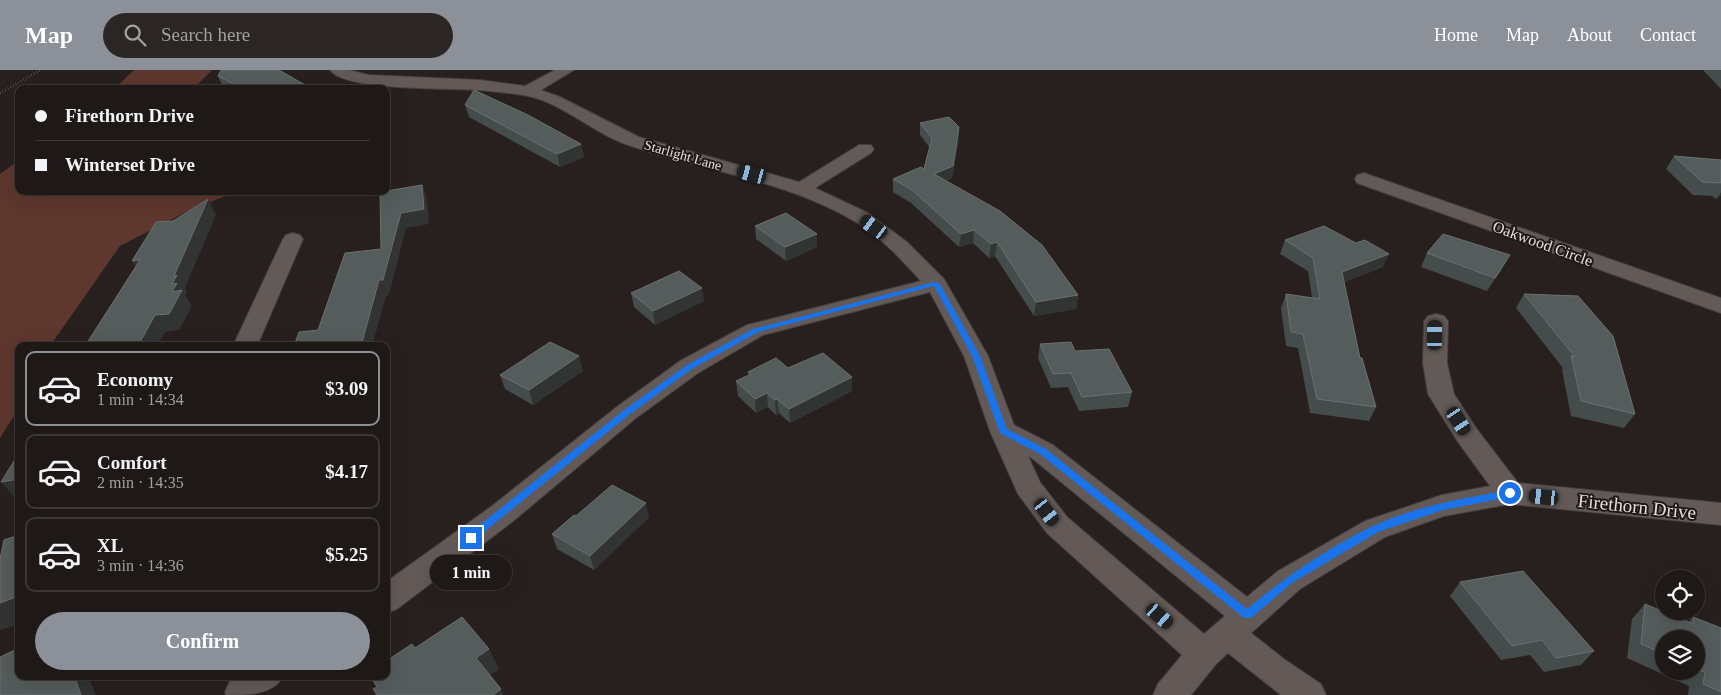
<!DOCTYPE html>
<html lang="en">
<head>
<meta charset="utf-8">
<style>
  :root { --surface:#1e1816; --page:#2b2523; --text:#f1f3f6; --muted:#a1a0a1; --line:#3c3735; --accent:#8c9099 }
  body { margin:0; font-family:"Times New Roman",serif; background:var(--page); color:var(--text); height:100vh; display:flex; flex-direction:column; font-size:19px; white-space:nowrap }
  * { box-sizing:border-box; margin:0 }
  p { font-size:16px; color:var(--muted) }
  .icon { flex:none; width:28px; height:28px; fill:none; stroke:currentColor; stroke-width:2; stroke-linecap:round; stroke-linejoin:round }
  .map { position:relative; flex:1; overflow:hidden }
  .sheet { position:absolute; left:15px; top:272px; width:375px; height:338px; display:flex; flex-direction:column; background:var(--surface); border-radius:10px; box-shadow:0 5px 20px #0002,0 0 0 1px var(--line) }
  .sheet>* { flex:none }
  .top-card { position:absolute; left:15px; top:15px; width:375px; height:110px; border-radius:10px; box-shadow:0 5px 20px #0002,0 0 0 1px var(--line); display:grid; align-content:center; height:110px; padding:0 20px; background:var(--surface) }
  .tools { position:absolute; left:1655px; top:500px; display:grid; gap:10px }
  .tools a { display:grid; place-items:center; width:50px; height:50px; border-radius:50%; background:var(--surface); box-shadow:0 5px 20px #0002,0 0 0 1px var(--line); font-size:25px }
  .end { position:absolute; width:22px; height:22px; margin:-11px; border:6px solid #1a73e8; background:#fff; box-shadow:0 0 0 2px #fff }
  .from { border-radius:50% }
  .bubble { position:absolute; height:35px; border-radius:18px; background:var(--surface); box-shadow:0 5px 20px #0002,0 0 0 1px var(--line); font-size:16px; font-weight:700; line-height:35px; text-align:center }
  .car { position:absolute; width:15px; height:30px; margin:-15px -8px; border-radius:6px; box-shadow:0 0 4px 1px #0007; background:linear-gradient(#222 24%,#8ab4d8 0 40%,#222 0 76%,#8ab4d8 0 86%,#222 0) }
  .top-card b { display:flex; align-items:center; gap:18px; height:48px; font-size:19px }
  .top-card b+b { border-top:1px solid var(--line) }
  .top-card i { width:12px; height:12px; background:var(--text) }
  ul { padding:9px 0 0; list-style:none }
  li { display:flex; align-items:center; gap:15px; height:75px; margin:0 10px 8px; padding:0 10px; border:2px solid var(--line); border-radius:10px }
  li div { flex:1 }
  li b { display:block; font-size:19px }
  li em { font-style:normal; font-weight:700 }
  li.on { border-color:var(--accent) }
  li>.icon { width:45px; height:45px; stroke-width:1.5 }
  .cta { display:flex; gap:10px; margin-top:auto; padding:10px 20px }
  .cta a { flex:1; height:58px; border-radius:30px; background:var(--accent); color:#fff; font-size:20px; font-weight:700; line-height:58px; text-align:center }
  header { display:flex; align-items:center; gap:30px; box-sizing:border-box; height:70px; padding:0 25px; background:var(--accent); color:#fff }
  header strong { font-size:24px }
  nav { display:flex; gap:28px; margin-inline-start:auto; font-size:18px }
  .search { width:350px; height:45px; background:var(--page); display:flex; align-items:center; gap:12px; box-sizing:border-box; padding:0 18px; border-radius:28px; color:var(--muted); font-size:19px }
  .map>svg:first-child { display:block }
  .green { fill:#5e372e }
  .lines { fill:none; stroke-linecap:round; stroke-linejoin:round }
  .minor-casing { stroke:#433d3b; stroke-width:2 }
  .path { stroke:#7b7472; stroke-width:2.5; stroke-dasharray:0.5 2.5; stroke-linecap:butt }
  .minor { fill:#635a57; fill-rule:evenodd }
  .wall { fill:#444c4c; fill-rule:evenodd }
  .shaded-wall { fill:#323433 }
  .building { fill:#555c5c; stroke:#6c7070 }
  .route { fill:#1a73e8 }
  .labels { text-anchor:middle; stroke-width:4; stroke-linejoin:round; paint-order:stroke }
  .far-street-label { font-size:14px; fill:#e4dfdd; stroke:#1e1715 }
  .street-label { font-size:16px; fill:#e4dfdd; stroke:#1e1715 }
  .near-street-label { font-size:19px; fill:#e4dfdd; stroke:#1e1715 }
</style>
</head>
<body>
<header>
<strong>Map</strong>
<div class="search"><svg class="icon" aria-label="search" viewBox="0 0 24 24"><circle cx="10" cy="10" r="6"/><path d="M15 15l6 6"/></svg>Search here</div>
<nav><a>Home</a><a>Map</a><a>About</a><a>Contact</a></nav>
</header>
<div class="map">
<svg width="1721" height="625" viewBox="0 0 1721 625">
  <rect width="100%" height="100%" fill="#28201e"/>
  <g class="green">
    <polygon points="134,0 212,0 193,19 114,19"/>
    <polygon points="19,90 19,121 238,121 188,141 120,176 50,276 19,276 19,338 0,368 0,104"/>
  </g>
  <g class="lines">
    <defs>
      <g id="minor">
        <path d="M330,0H349L369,5L480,10L525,16L555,0H574L541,20L560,27L639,67L799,112L859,75H871L874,79L871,83L815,118L868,143L907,172L944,209L988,286L1014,355L1053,375L1247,527L1278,501L1365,451L1442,425L1490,416L1458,372L1428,324L1423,293L1424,251L1428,246L1436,244L1444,246L1448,251L1447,293L1454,324L1476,358L1518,413L1721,433V455L1510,434L1444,446L1385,467L1300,519L1251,563L1284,589L1321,614L1326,625H1281L1228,583L1216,594L1191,625H1153L1158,614L1182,585L1047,463L1018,424L990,361L964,286L930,222L763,265L698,303L636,348L512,452L397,539L386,543V512L492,436L618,336L680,291L747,255L921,211C901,189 880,166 854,151C785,110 703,101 628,75C592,63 561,31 523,25C508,23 493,21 478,20C450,18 344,21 330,0ZM1028,386L1033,389L1225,546L1204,564L1067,447L1040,412Z"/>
        <polygon points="1364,103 1721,228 1721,243 1357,113 1355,109 1357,105"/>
        <polygon points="293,163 300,165 303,169 257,276 233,276 283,169 286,165"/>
        <path d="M237,606H284C272,625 250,625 226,625L225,622L230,611Z"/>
      </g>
    </defs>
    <use href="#minor" class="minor-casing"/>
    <polyline class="path" points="0,23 41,0"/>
    <use href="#minor" class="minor"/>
  </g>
  <g class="wall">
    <polygon points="1703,0 1721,0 1721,19"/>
    <polygon points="218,6 312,19 226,19 223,17"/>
    <polygon points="465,35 581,74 584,87 560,97 469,47"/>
    <polygon points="920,53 959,57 959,69 952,108 946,111 1078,225 1076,239 1034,246 995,186 989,188 973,173 959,177 911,133 893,122 893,109 924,99 930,78 920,65"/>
    <polygon points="1674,86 1721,90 1721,125 1716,129 1712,126 1693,125 1666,99"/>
    <polygon points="755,156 817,177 786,191 756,169"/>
    <polygon points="1285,170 1383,197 1344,212 1360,288 1376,337 1369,351 1310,343 1298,278 1286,276 1281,238 1286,224 1312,228 1308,201 1280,184"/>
    <polygon points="1427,183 1502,199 1487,221 1421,197"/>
    <polygon points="631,223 704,231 655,255 634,237"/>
    <polygon points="1524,224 1635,344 1624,358 1571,346 1562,300 1563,298 1516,238"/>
    <polygon points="1040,274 1075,281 1132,322 1128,337 1079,341 1068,317 1051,318 1038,288"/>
    <polygon points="788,298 852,307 852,321 790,353 779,343 776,345 768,337 756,343 738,326 736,311 749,305 748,302"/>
    <polygon points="583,301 533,335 505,319 500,305"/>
    <polygon points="576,446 649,447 594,500 557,479 552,464"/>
    <polygon points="1460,512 1594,581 1581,595 1544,602 1530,585 1501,590 1450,526"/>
    <path d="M1645,534L1688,552L1693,547L1721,558V625H1688L1689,616L1627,588L1632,549ZM1664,569H1696V601H1664Z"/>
  </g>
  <g class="shaded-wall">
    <polygon points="959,57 959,69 952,108 933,117 934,104"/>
    <polygon points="581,74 584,87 560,97 557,84"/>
    <polygon points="422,115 427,129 429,154 406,158 389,225 386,226 372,276 361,276 379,210 401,143"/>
    <polygon points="1721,122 1721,125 1716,129"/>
    <polygon points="208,129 216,145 185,218 187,221 185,225 192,236 179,260 165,262 157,276 138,276 155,245 172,222 172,214 174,206"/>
    <polygon points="974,160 973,173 959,177 961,164"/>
    <polygon points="817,164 817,177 786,191 785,177"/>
    <polygon points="997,172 995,186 989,188 991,174"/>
    <polygon points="1389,184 1383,197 1336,215 1342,202"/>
    <polygon points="1510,185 1502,199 1487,221 1495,208"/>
    <polygon points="140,190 141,206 132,191"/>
    <polygon points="702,218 704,231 655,255 653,241"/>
    <polygon points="1078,225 1076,239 1034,246 1036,232"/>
    <polygon points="579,286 583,301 533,335 529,320"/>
    <polygon points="852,307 852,321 790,353 789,339"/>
    <polygon points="767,323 768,337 756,343 755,329"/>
    <polygon points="777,329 779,343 776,345 775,330"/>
    <polygon points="19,409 19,429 16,429 1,412"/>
    <polygon points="646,433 649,447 594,500 590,486"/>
    <polygon points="19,526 19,554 0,560 0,533"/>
    <polygon points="489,579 499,599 485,608 476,588"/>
    <polygon points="77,606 88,606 96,625 81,625 76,611"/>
    <polygon points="501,619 504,625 493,625"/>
  </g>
  <g class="building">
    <polygon points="221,0 279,0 312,19 243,19 218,6"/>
    <polygon points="474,20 528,45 581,74 557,84 465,35"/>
    <polygon points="949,47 959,57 953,96 934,104 1000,141 1042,175 1078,225 1036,232 997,172 991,174 974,160 961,164 912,120 893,109 921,97 924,99 932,68 920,53"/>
    <polygon points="1674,86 1721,90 1721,113 1702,112"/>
    <polygon points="422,115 424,139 401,143 383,210 379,210 361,276 294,276 299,262 318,260 345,183 381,179 380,122"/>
    <polygon points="208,129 174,206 177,205 172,214 177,213 172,222 182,220 169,244 155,245 138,276 85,276 140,190 132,191 156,152 173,151"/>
    <polygon points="786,143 817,164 785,177 755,156"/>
    <polygon points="1324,156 1356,173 1365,170 1389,184 1342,202 1360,288 1362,288 1376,337 1317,329 1303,264 1291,262 1286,224 1320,229 1313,188 1285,170"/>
    <polygon points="1443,164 1510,185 1495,208 1427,183"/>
    <polygon points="679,201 702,218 653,241 631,223"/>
    <polygon points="1524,224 1578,226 1613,266 1635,344 1581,331 1571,286 1575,287"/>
    <polygon points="550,272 579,286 529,320 500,305"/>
    <polygon points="1071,272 1075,281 1109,279 1132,322 1082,327 1071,303 1053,304 1040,274"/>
    <polygon points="823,283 852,307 789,339 777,329 775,330 767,323 755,329 736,311 751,304 748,302 776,288 788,298"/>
    <polygon points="19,383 19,409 1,412"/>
    <polygon points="612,415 646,433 590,486 552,464 574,445 576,446"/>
    <polygon points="19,465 19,526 0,533 0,485 1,485 4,470"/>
    <polygon points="1523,501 1594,581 1556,588 1542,570 1512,576 1460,512"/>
    <polygon points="1645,534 1693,554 1693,547 1721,558 1721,622 1703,614 1705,602 1696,599 1696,569 1664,569 1664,584 1641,574"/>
    <polygon points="462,547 489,579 476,588 501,619 493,625 377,625 373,619 377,617 370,606 386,606 386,591 412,574 415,578"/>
    <polygon points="19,578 19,606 77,606 79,610 76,611 81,625 0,625 0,587"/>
  </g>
  <path class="route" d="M934,212L940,214L980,286L1007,359L1046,379L1247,539C1285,507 1326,479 1371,457C1412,437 1465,428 1510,420L1514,423L1510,427L1443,440L1378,462L1292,513L1251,548H1244L1040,384L1000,363L972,286L934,216L758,262L692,299L630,344L474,470H467V465L624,340L687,295L753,259Z"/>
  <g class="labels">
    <g class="far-street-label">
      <text transform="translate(683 85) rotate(16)" y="5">Starlight Lane</text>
    </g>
    <g class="street-label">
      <text transform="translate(1543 173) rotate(20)" y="6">Oakwood Circle</text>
    </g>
    <g class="near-street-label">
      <text transform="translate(1637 436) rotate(6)" y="7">Firethorn Drive</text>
    </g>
  </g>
</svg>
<div class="tools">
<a><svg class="icon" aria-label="locate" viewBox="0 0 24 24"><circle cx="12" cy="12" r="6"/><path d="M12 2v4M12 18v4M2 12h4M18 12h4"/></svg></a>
<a><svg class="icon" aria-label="layers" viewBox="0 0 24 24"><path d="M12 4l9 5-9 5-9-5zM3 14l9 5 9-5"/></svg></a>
</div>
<i class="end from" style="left:1510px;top:423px"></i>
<i class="end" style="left:471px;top:468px"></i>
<div class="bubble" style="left:430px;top:485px;width:82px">1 min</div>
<i class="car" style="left:752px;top:104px;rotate:285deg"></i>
<i class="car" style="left:874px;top:157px;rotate:306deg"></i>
<i class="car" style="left:1435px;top:265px;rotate:1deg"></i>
<i class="car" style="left:1459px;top:351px;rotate:147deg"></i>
<i class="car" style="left:1544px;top:427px;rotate:276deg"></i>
<i class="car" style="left:1047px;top:442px;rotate:143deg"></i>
<i class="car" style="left:1160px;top:546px;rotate:131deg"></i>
<div class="top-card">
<b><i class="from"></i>Firethorn Drive</b>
<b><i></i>Winterset Drive</b>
</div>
<section class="sheet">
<ul>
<li class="on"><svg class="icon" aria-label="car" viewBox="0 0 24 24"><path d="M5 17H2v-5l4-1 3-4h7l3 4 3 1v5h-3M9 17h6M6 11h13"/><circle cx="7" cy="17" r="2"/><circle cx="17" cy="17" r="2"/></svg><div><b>Economy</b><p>1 min · 14:34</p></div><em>$3.09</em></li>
<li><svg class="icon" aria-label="car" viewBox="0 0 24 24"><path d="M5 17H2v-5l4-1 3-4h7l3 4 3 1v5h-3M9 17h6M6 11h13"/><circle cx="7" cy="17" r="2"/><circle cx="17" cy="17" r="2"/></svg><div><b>Comfort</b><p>2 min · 14:35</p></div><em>$4.17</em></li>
<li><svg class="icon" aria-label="car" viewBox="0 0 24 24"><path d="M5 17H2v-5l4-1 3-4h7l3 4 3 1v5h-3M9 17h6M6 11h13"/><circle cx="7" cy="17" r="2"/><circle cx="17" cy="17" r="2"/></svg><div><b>XL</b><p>3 min · 14:36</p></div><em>$5.25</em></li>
</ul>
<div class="cta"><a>Confirm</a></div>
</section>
</div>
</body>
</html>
